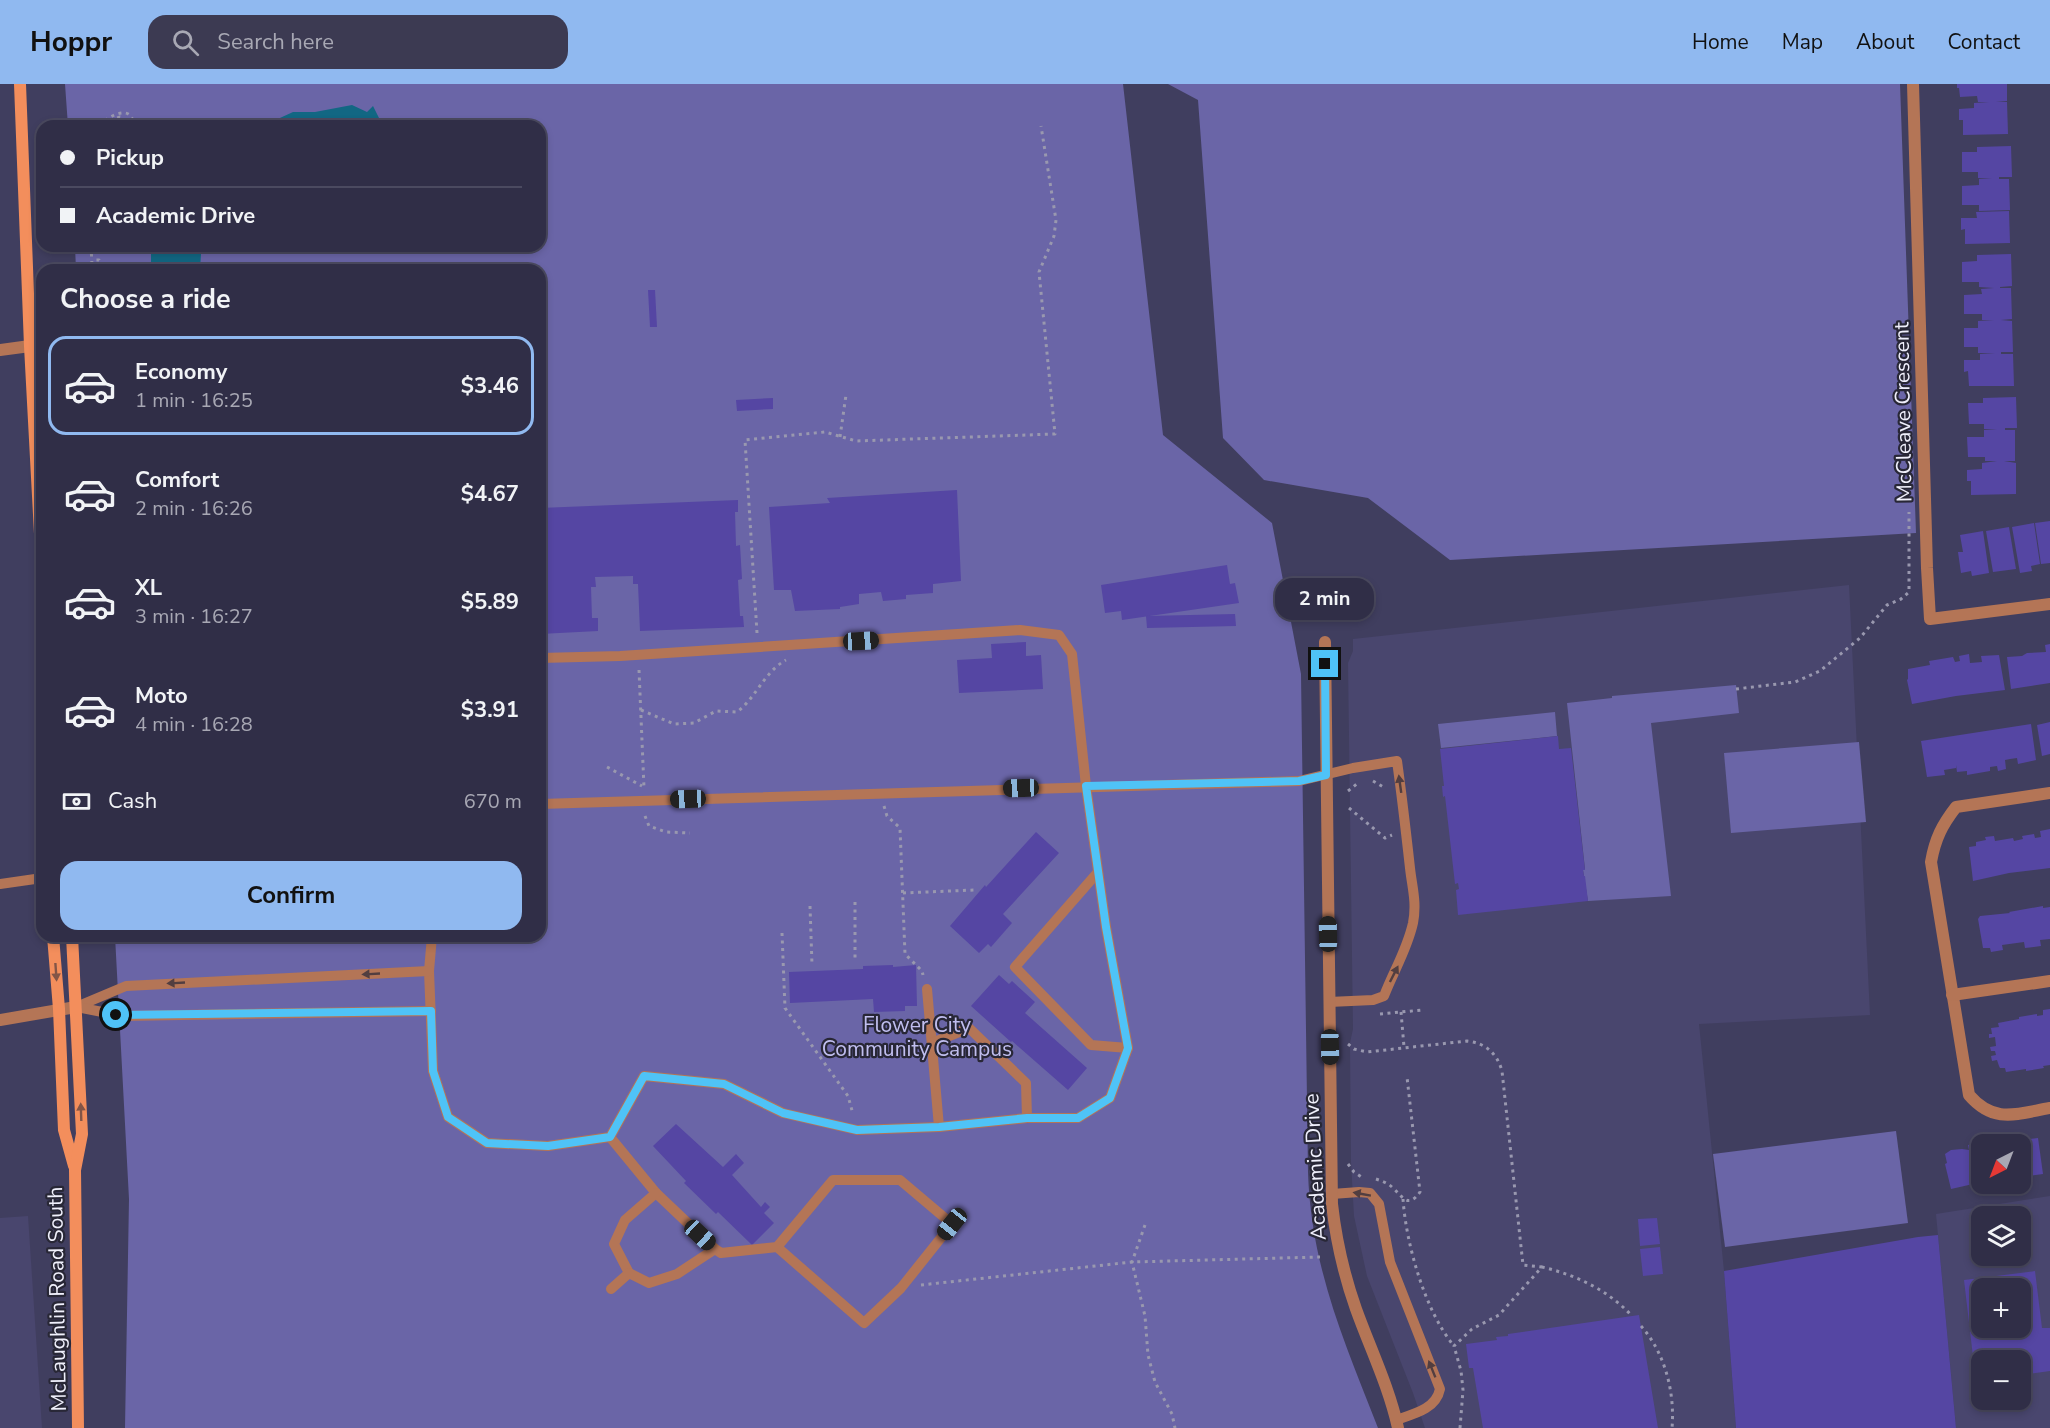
<!DOCTYPE html>
<html lang="en">
<head>
<meta charset="utf-8">
<style>
  :root { --surface:#302e47; --page:#3c3a52; --text:#f1f3f6; --muted:#a8a8b4; --line:#4b4a60; --accent:#90b9f0 }
  body { margin:0; font-family:"Nunito Sans",sans-serif; background:var(--page); color:var(--text); height:100vh; display:flex; flex-direction:column; font-size:22px; white-space:nowrap }
  * { box-sizing:border-box; margin:0 }
  p { font-size:20px; color:var(--muted) }
  .icon { flex:none; width:33px; height:33px; fill:none; stroke:currentColor; stroke-width:2; stroke-linecap:round; stroke-linejoin:round }
  .map { position:relative; flex:1; overflow:hidden }
  .panel { position:absolute; left:36px; top:180px; width:510px; height:678px; display:flex; flex-direction:column; background:var(--surface); border-radius:18px; box-shadow:0 3px 9px #0003,0 0 0 2px var(--line) }
  .panel>* { flex:none }
  .banner { position:absolute; left:36px; top:36px; width:510px; height:132px; border-radius:18px; box-shadow:0 3px 9px #0003,0 0 0 2px var(--line); display:grid; align-content:center; height:132px; padding:0 24px; background:var(--surface) }
  .needle { width:39px; rotate:222deg }
  .tools { position:absolute; left:1971px; top:1050px; display:grid; gap:12px }
  .tools a { display:grid; place-items:center; width:60px; height:60px; border-radius:12px; background:var(--surface); box-shadow:0 3px 9px #0003,0 0 0 2px var(--line); font-size:30px }
  .end { position:absolute; width:27px; height:27px; margin:-14px; border:8px solid #4fc3f7; background:#111; box-shadow:0 0 0 3px #111 }
  .from { border-radius:50% }
  .bubble { position:absolute; height:42px; border-radius:18px; background:var(--surface); box-shadow:0 3px 9px #0003,0 0 0 2px var(--line); font-size:20px; font-weight:700; line-height:42px; text-align:center }
  .car { position:absolute; width:18px; height:36px; margin:-18px -9px; border-radius:8px; box-shadow:0 0 4px 2px #0007; background:linear-gradient(#222 24%,#8ab4d8 0 40%,#222 0 76%,#8ab4d8 0 86%,#222 0) }
  .banner b { display:flex; align-items:center; gap:21px; height:57px; font-size:22px }
  .banner b+b { border-top:2px solid var(--line) }
  .banner i { width:15px; height:15px; background:var(--text) }
  ul { padding:0; list-style:none }
  li { display:flex; align-items:center; gap:18px; height:99px; margin:0 12px 9px; padding:0 12px; border:3px solid transparent; border-radius:18px }
  li div { flex:1 }
  li b { display:block; font-size:22px }
  li em { font-style:normal; font-weight:700 }
  li.on { border-color:var(--accent) }
  li>.icon { width:54px; height:54px; stroke-width:1.5 }
  h2 { padding:0 24px; font-size:27px; line-height:72px }
  .pay { display:flex; align-items:center; gap:15px; height:66px; padding:0 24px; font-size:22px }
  .pay p { margin-inline-start:auto }
  .primary-button { display:flex; gap:12px; margin-top:auto; padding:12px 24px }
  .primary-button a { flex:1; height:69px; border-radius:18px; background:var(--accent); color:#111; font-size:24px; font-weight:700; line-height:69px; text-align:center }
  header { display:flex; align-items:center; gap:36px; box-sizing:border-box; height:84px; padding:0 30px; background:var(--accent); color:#111 }
  header strong { font-size:28px }
  nav { display:flex; gap:33px; margin-inline-start:auto; font-size:21px }
  .search { width:420px; height:54px; background:var(--page); display:flex; align-items:center; gap:15px; box-sizing:border-box; padding:0 21px; border-radius:18px; color:var(--muted); font-size:22px }
  .map>svg:first-child { display:block }
  .built { fill:#49466e; fill-rule:evenodd }
  .green { fill:#6a65a7 }
  .water { fill:#126783 }
  .building { fill:#5546a3; fill-rule:evenodd }
  .lines { fill:none; stroke-linecap:round; stroke-linejoin:round }
  .path { stroke:#9998af; stroke-width:3; stroke-dasharray:3 4.5; stroke-linecap:butt }
  .service { stroke:#b47556; stroke-width:10 }
  .minor { stroke:#b47556; stroke-width:12 }
  .secondary { stroke:#f38e5c; stroke-width:12 }
  .oneway { fill:#523e40 }
  .oneway2 { fill:#835547 }
  .route { stroke:#4fc3f7; stroke-width:8 }
  .labels { text-anchor:middle; stroke-width:4.5; stroke-linejoin:round; paint-order:stroke }
  .street-label { font-size:21px; fill:#f0f0fc; stroke:#282736 }
  .park-label { font-size:21px; fill:#c0beef; stroke:#282736 }
</style>
</head>
<body>
<header>
<strong>Hoppr</strong>
<div class="search"><svg class="icon" aria-label="search" viewBox="0 0 24 24"><circle cx="10" cy="10" r="6"/><path d="M15 15l6 6"/></svg>Search here</div>
<nav><a>Home</a><a>Map</a><a>About</a><a>Contact</a></nav>
</header>
<div class="map">
<svg width="2050" height="1344" viewBox="0 0 2050 1344">
  <rect width="100%" height="100%" fill="#403e5f"/>
  <g class="built">
    <polygon points="1849,501 1870,931 1699,940 1724,1187 1736,1344 1425,1344 1413,1309 1367,1192 1354,1132 1351,1078 1350,959 1353,945 1348,579 1353,567 1353,555"/>
    <path d="M2050,1112V1344H1956L1936,1130ZM1982,1132H2020V1172H1982ZM1982,1204H2020V1244H1982ZM1982,1276H2020V1316H1982Z"/>
    <polygon points="28,1132 42,1344 0,1344 0,1134"/>
  </g>
  <g class="green">
    <path d="M65,0H1123L1163,351L1272,439L1301,590L1308,1088C1311,1183 1344,1257 1378,1344H125L129,1115L115,852H540V186H76L75,162H540V42H68Z"/>
    <polygon points="1168,0 1900,0 1916,449 1450,476 1368,414 1264,396 1223,354 1198,16"/>
    <polygon points="1736,601 1739,629 1651,639 1671,812 1588,817 1583,786 1585,785 1567,619 1612,614 1612,612"/>
    <polygon points="1555,628 1557,652 1441,664 1438,640"/>
    <polygon points="1859,658 1866,738 1731,749 1724,669"/>
    <polygon points="1896,1047 1908,1139 1725,1163 1713,1070"/>
  </g>
  <g class="water">
    <polygon points="352,21 367,28 373,22 383,42 252,42 256,35 269,39 293,28 315,28"/>
    <polygon points="151,162 205,162 201,170 200,186 151,186"/>
  </g>
  <g class="building">
    <polygon points="1957,0 2007,0 2007,17 1996,17 2007,18 2008,50 1963,51 1963,36 1959,36 1959,25 1974,24 1974,19 1989,18 1978,18 1977,12 1960,13 1959,4 1957,4"/>
    <polygon points="2011,62 2012,93 1999,93 1999,95 2009,95 2010,126 1979,127 1979,121 1962,121 1962,102 1979,101 1979,95 1992,95 1978,94 1978,88 1962,88 1962,68 1977,68 1977,63"/>
    <polygon points="2009,127 2010,159 1965,160 1965,145 1961,146 1961,134 1977,134 1976,128"/>
    <polygon points="2011,170 2012,202 2000,203 2000,204 2011,204 2012,235 2001,236 2012,237 2013,268 2001,268 2001,270 2013,270 2014,302 1969,302 1968,287 1964,288 1964,276 1980,276 1980,270 1995,269 1978,269 1978,263 1964,263 1964,244 1978,244 1978,237 1994,236 1982,236 1982,230 1964,230 1964,211 1982,210 1981,205 1994,204 1979,203 1979,198 1962,198 1962,178 1977,177 1977,171"/>
    <polygon points="648,206 655,206 657,243 650,243"/>
    <polygon points="2016,313 2017,344 2005,344 2005,346 2015,346 2015,377 2004,377 2016,379 2016,410 1971,411 1971,397 1967,397 1967,386 1982,385 1982,379 1997,377 1985,377 1985,373 1968,373 1967,353 1984,353 1984,346 1997,345 1984,345 1984,340 1969,340 1968,319 1983,319 1983,314"/>
    <polygon points="773,314 773,325 737,327 736,316"/>
    <polygon points="957,406 961,497 933,500 933,509 906,511 906,515 883,517 881,508 859,510 859,520 840,523 840,525 795,527 791,506 774,506 769,423 830,419 827,414"/>
    <polygon points="738,416 738,428 735,428 736,462 740,461 742,495 738,496 740,532 743,532 744,543 640,547 638,500 633,500 633,492 595,493 596,503 591,503 592,534 598,534 598,547 540,550 540,424"/>
    <polygon points="2050,437 2050,479 2041,480 2035,439"/>
    <polygon points="2034,439 2040,480 2031,482 2032,487 2020,489 2012,443"/>
    <polygon points="2009,443 2016,485 1993,488 1986,447"/>
    <polygon points="1983,447 1989,489 1972,492 1971,487 1961,489 1958,468 1963,468 1960,451"/>
    <polygon points="1227,481 1230,500 1235,499 1239,519 1122,536 1121,527 1105,529 1101,501"/>
    <polygon points="1235,530 1236,542 1147,544 1146,532"/>
    <polygon points="1026,558 1026,572 1041,571 1043,605 959,609 957,576 992,574 991,560"/>
    <polygon points="2050,560 2050,599 2011,605 2007,573 2022,572 2027,569 2046,568 2045,561"/>
    <polygon points="1969,570 1970,579 1982,578 1981,572 1999,571 2005,606 1956,612 1912,620 1907,596 1908,595 1908,585 1930,581 1929,577 1953,573 1955,578 1960,577 1959,572"/>
    <polygon points="2050,638 2050,670 2042,672 2037,641"/>
    <polygon points="2031,640 2036,676 2018,680 2017,674 2010,675 2005,676 2006,685 1998,687 1997,682 1990,683 1990,687 1967,691 1967,687 1957,688 1956,681 1956,684 1944,686 1945,691 1927,693 1921,657"/>
    <polygon points="1558,652 1559,665 1571,664 1585,786 1583,786 1584,792 1585,792 1588,817 1458,831 1456,806 1459,805 1458,799 1455,800 1445,712 1443,713 1442,702 1444,702 1440,665"/>
    <polygon points="2050,745 2050,784 2009,789 1973,797 1969,763 1976,762 1976,758 1986,756 1985,753 1994,752 1995,757 2013,754 2014,757 2023,755 2022,752 2034,750 2035,754 2041,753 2040,747"/>
    <polygon points="1036,748 1059,769 1003,830 1012,839 991,863 988,860 979,869 950,842 985,801 986,803"/>
    <polygon points="2043,822 2043,824 2050,823 2050,855 2040,856 2041,862 2025,864 2024,858 2002,861 2003,866 1991,868 1990,864 1983,864 1978,835 1980,832 2010,829 2009,828"/>
    <polygon points="893,881 893,883 916,881 917,922 905,922 905,927 874,928 873,915 790,919 789,888 863,885 863,882"/>
    <polygon points="999,891 1009,900 1012,897 1035,918 1025,929 1087,984 1068,1006 1012,957 1011,958 971,922"/>
    <polygon points="2050,925 2050,981 2043,982 2044,984 2026,987 2026,985 2006,988 2005,984 2000,984 1999,982 1997,976 1992,977 1991,972 1996,971 1995,967 1991,967 1990,963 1996,962 1995,953 1989,954 1989,950 1992,950 1991,944 1999,943 1998,939 2019,935 2019,933 2037,930 2037,932 2043,931 2043,926"/>
    <polygon points="676,1040 723,1083 736,1070 744,1079 732,1091 761,1123 765,1118 770,1123 764,1129 774,1139 752,1161 718,1128 716,1130 684,1099 686,1097 653,1062"/>
    <polygon points="2038,1054 2043,1090 2020,1093 2020,1056"/>
    <polygon points="1991,1057 1992,1060 1982,1060 1982,1098 1951,1105 1945,1080 1947,1079 1945,1070 1951,1066 1962,1065 1969,1066 1968,1061"/>
    <polygon points="1657,1134 1660,1160 1640,1162 1638,1135"/>
    <polygon points="1938,1151 1956,1344 1736,1344 1724,1187 1918,1153"/>
    <polygon points="1660,1163 1663,1190 1643,1192 1640,1165"/>
    <path d="M2035,1187L2042,1244H2050V1287L2020,1291V1276H1982V1295L1973,1296L1971,1281H1974L1964,1196ZM1982,1204H2020V1244H1982Z"/>
    <polygon points="1639,1231 1658,1344 1483,1344 1473,1284 1469,1284 1466,1260 1497,1256 1496,1253 1508,1252 1508,1250"/>
  </g>
  <g class="lines">
    <g class="path">
      <path d="M100,42C108,31 134,19 133,42"/>
      <polyline points="105,42 111,36 120,33 127,37 129,42"/>
      <polyline points="109,42 119,37 125,42"/>
      <polyline points="91,162 92,181 97,185 102,182 99,176 95,176 92,179"/>
      <polyline points="840,353 846,311"/>
      <polyline points="757,549 745,356 825,348 856,357 1055,350 1039,188 1054,152 1056,136 1041,42"/>
      <polyline points="639,586 644,704"/>
      <polyline points="1736,605 1795,598 1820,587 1860,554 1887,521 1901,515 1909,508 1909,428"/>
      <path d="M641,626L674,640L694,639L716,627L737,628C756,614 764,588 786,576"/>
      <polyline points="607,683 642,702"/>
      <polyline points="1373,697 1385,704"/>
      <polyline points="1348,707 1358,699"/>
      <polyline points="884,722 887,732 900,744 905,870 922,887 923,891"/>
      <polyline points="1349,724 1385,754 1392,751"/>
      <polyline points="645,732 649,742 666,748 690,749"/>
      <polyline points="903,809 974,806"/>
      <polyline points="855,818 855,878"/>
      <polyline points="810,822 812,881"/>
      <polyline points="782,849 785,924 848,1012 853,1030"/>
      <polyline points="1401,928 1404,963"/>
      <polyline points="1380,930 1422,926"/>
      <path d="M1348,960L1354,965L1367,968L1467,957C1485,959 1497,969 1502,987L1523,1181L1542,1183"/>
      <polyline points="1348,1080 1354,1088 1363,1094"/>
      <path d="M1376,1095C1382,1097 1388,1099 1393,1104C1403,1113 1408,1125 1420,1108L1407,993"/>
      <path d="M1403,1115C1406,1160 1425,1227 1454,1262"/>
      <polyline points="1145,1141 1132,1178 1145,1232 1148,1271 1155,1298 1172,1330 1175,1344"/>
      <polyline points="921,1201 1132,1178 1320,1173"/>
      <path d="M1641,1242C1665,1269 1675,1308 1672,1344"/>
      <path d="M1460,1344L1463,1306L1461,1287L1454,1262L1472,1245L1499,1231L1542,1183C1576,1191 1608,1206 1632,1232"/>
    </g>
    <g class="service">
      <path d="M540,720L1299,697L1353,684L1397,677C1402,713 1406,748 1410,784C1412,803 1417,818 1413,839C1407,866 1394,886 1384,912L1373,916L1329,918"/>
      <polyline points="1098,788 1015,883 1091,961 1128,964"/>
      <polyline points="0,800 42,794"/>
      <polyline points="432,852 429,887 433,987 448,1033 487,1059 548,1062 610,1053 644,992 724,1000 783,1029 857,1046 939,1043 1027,1034 1078,1034 1110,1014 1128,964 1106,843 1086,702 1072,570 1059,551 1020,546 620,572 540,574"/>
      <polyline points="927,905 939,1043"/>
      <polyline points="76,923 126,902 429,887"/>
      <polyline points="77,923 122,932 431,927"/>
      <polyline points="932,959 969,944 1026,999 1027,1034"/>
      <polyline points="610,1053 656,1109 715,1165 721,1169 777,1163 864,1239 901,1204 952,1140 900,1096 833,1096 777,1163"/>
      <path d="M1332,1110L1359,1108L1370,1109L1379,1120L1390,1178L1440,1305C1436,1325 1414,1330 1396,1336"/>
      <polyline points="629,1189 614,1160 625,1136 656,1109"/>
      <polyline points="611,1205 629,1189 649,1199 677,1190 715,1165"/>
    </g>
    <g class="minor">
      <polyline points="1913,0 1927,484 1930,535 2050,520"/>
      <polyline points="0,266 30,262"/>
      <path d="M1325,558L1332,1120C1336,1156 1344,1191 1356,1225C1370,1264 1389,1303 1398,1344"/>
      <path d="M2050,709L1956,723C1942,741 1935,755 1931,778L1969,1011C1994,1040 2016,1030 2050,1024"/>
      <polyline points="1952,911 2050,897"/>
      <polyline points="0,936 76,923"/>
    </g>
    <g class="secondary">
      <polyline points="20,0 30,262 42,487"/>
      <polyline points="53,852 59,925 64,1046 74,1082"/>
      <polyline points="72,852 82,1050 75,1086 78,1344"/>
    </g>
  </g>
  <defs><path id="oneway-solid" d="M-6-.8H1V-3.2L6.5 0L1 3.2V.8H-6Z" transform="scale(1.5)"/></defs>
  <g class="oneway">
    <use href="#oneway-solid" transform="translate(1400 700) rotate(-98)"/>
    <use href="#oneway-solid" transform="translate(371 890) rotate(177)"/>
    <use href="#oneway-solid" transform="translate(1394 890) rotate(-63)"/>
    <use href="#oneway-solid" transform="translate(176 899) rotate(177)"/>
    <use href="#oneway-solid" transform="translate(1362 1110) rotate(-170)"/>
    <use href="#oneway-solid" transform="translate(1432 1285) rotate(-112)"/>
  </g>
  <g class="oneway2">
    <use href="#oneway-solid" transform="translate(56 888) rotate(86)"/>
    <use href="#oneway-solid" transform="translate(81 1028) rotate(-92)"/>
  </g>
  <g class="lines">
    <polyline class="route" points="116,931 431,927 433,987 448,1033 487,1059 548,1062 610,1053 644,992 724,1000 783,1029 857,1046 939,1043 1027,1034 1078,1034 1110,1014 1128,964 1106,843 1086,702 1299,697 1326,691 1325,580"/>
  </g>
  <g class="labels">
    <g class="street-label">
      <text transform="translate(1903 328) rotate(-91)" y="7">McCleave Crescent</text>
      <text transform="translate(1315 1083) rotate(-93)" y="7">Academic Drive</text>
      <text transform="translate(57 1215) rotate(-91)" y="7">McLaughlin Road South</text>
    </g>
    <g class="park-label">
      <text x="917" y="948">Flower City<tspan x="917" dy="24">Community Campus</tspan></text>
    </g>
  </g>
</svg>
<div class="tools">
<a><svg class="needle" viewBox="-14 -14 28 28"><path d="M0-13l5 13h-10z" fill="#e53935"/><path d="M0 13l5-13h-10z" fill="#a8a8b4"/></svg></a>
<a><svg class="icon" aria-label="layers" viewBox="0 0 24 24"><path d="M12 4l9 5-9 5-9-5zM3 14l9 5 9-5"/></svg></a>
<a>+</a>
<a>−</a>
</div>
<i class="end from" style="left:116px;top:931px"></i>
<i class="end" style="left:1325px;top:580px"></i>
<div class="bubble" style="left:1275px;top:494px;width:99px">2 min</div>
<i class="car" style="left:861px;top:557px;rotate:87deg"></i>
<i class="car" style="left:1021px;top:704px;rotate:268deg"></i>
<i class="car" style="left:688px;top:715px;rotate:268deg"></i>
<i class="car" style="left:1328px;top:850px;rotate:359deg"></i>
<i class="car" style="left:1330px;top:963px;rotate:179deg"></i>
<i class="car" style="left:952px;top:1140px;rotate:219deg"></i>
<i class="car" style="left:700px;top:1151px;rotate:133deg"></i>
<div class="banner">
<b><i class="from"></i>Pickup</b>
<b><i></i>Academic Drive</b>
</div>
<section class="panel">
<h2>Choose a ride</h2>
<ul>
<li class="on"><svg class="icon" aria-label="car" viewBox="0 0 24 24"><path d="M5 17H2v-5l4-1 3-4h7l3 4 3 1v5h-3M9 17h6M6 11h13"/><circle cx="7" cy="17" r="2"/><circle cx="17" cy="17" r="2"/></svg><div><b>Economy</b><p>1 min · 16:25</p></div><em>$3.46</em></li>
<li><svg class="icon" aria-label="car" viewBox="0 0 24 24"><path d="M5 17H2v-5l4-1 3-4h7l3 4 3 1v5h-3M9 17h6M6 11h13"/><circle cx="7" cy="17" r="2"/><circle cx="17" cy="17" r="2"/></svg><div><b>Comfort</b><p>2 min · 16:26</p></div><em>$4.67</em></li>
<li><svg class="icon" aria-label="car" viewBox="0 0 24 24"><path d="M5 17H2v-5l4-1 3-4h7l3 4 3 1v5h-3M9 17h6M6 11h13"/><circle cx="7" cy="17" r="2"/><circle cx="17" cy="17" r="2"/></svg><div><b>XL</b><p>3 min · 16:27</p></div><em>$5.89</em></li>
<li><svg class="icon" aria-label="car" viewBox="0 0 24 24"><path d="M5 17H2v-5l4-1 3-4h7l3 4 3 1v5h-3M9 17h6M6 11h13"/><circle cx="7" cy="17" r="2"/><circle cx="17" cy="17" r="2"/></svg><div><b>Moto</b><p>4 min · 16:28</p></div><em>$3.91</em></li>
</ul>
<div class="pay"><svg class="icon" aria-label="cash" viewBox="0 0 24 24"><path d="M3 7h18v10H3z"/><circle cx="12" cy="12" r="2"/></svg>Cash<p>670 m</p></div>
<div class="primary-button"><a>Confirm</a></div>
</section>
</div>
</body>
</html>
